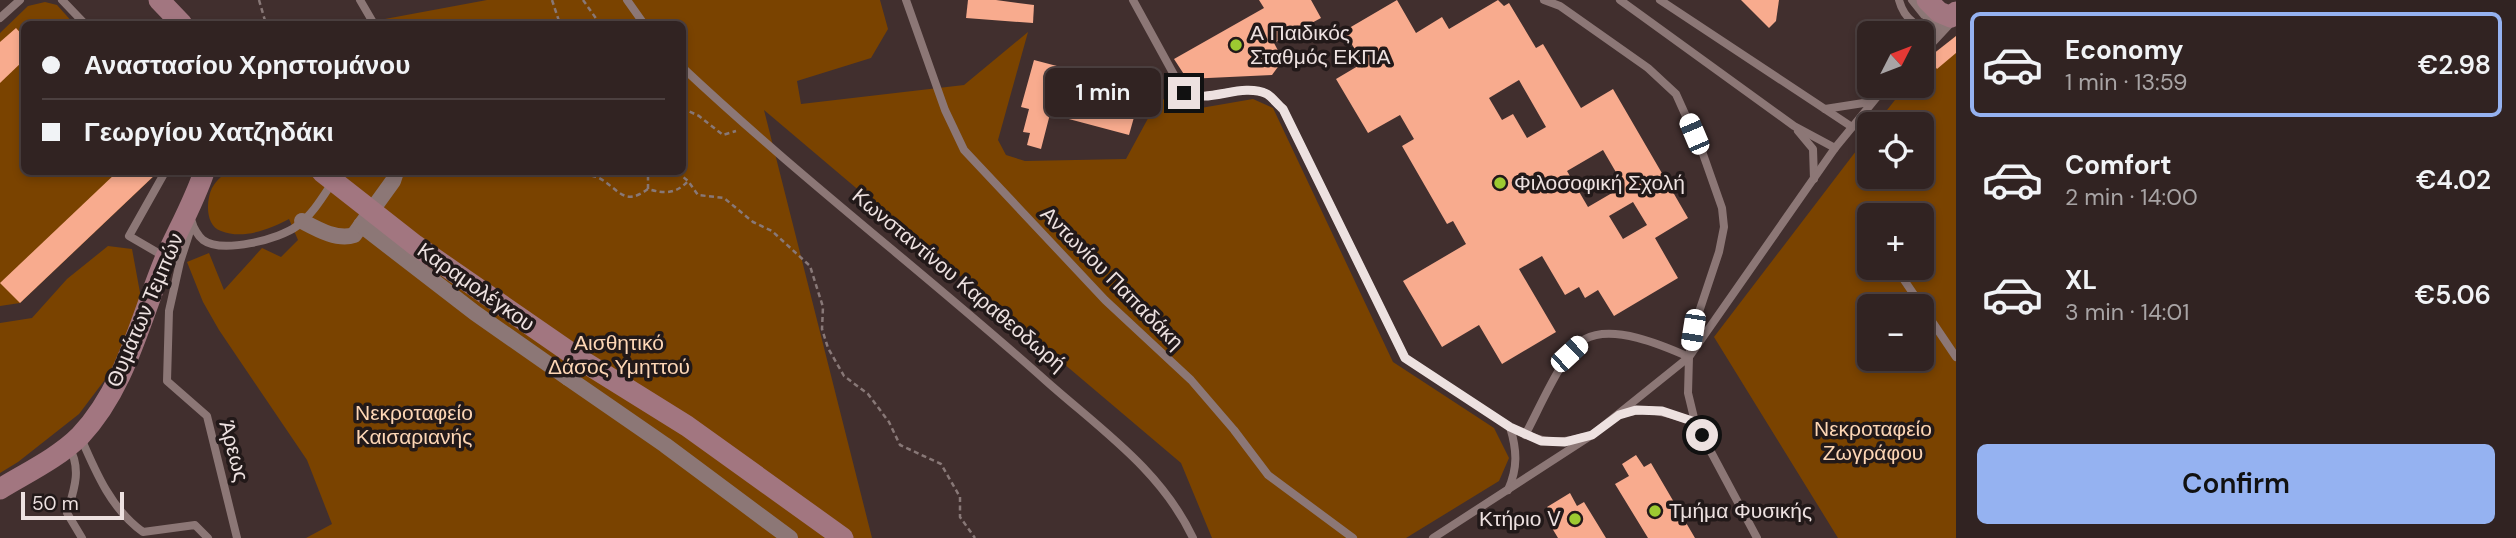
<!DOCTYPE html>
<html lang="en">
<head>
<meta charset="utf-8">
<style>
  :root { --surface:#312322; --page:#3d2f2f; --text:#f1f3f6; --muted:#a8a4a5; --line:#4c4040; --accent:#95b2f1 }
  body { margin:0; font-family:"DM Sans",sans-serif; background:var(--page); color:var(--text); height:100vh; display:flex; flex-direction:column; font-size:26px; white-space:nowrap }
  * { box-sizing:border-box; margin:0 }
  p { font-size:23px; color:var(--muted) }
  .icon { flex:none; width:38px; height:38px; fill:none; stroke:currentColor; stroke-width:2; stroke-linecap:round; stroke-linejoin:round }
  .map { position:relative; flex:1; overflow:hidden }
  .details { display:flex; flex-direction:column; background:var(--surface); width:560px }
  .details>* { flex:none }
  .top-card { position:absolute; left:21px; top:21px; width:665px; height:154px; border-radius:10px; box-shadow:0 4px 10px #0003,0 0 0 2px var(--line); display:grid; align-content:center; height:154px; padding:0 21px; background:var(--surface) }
  .needle { width:46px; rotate:48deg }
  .tools { position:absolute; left:1857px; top:21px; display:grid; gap:14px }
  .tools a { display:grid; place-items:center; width:77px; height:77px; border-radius:10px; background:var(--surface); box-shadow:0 4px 10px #0003,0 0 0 2px var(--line); font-size:35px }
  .scale { position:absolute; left:21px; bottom:18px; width:103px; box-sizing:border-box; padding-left:7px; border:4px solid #ede1e0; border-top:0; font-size:19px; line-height:24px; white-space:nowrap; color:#ede1e0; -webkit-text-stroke:5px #221919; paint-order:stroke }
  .end { position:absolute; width:32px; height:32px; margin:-16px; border:9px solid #ede1e0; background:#111; box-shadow:0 0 0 4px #111 }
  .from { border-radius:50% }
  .bubble { position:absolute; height:49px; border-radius:10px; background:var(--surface); box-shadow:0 4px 10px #0003,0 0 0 2px var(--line); font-size:23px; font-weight:600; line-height:49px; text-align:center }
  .car { position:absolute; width:21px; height:42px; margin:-21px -10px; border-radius:9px; box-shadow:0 0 5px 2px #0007; background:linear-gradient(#fff 24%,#345 0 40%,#fff 0 76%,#345 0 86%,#fff 0) }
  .top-card b { display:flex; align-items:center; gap:24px; height:66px; font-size:26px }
  .top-card b+b { border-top:2px solid var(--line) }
  .top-card i { width:18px; height:18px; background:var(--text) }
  ul { padding:12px 0 0; list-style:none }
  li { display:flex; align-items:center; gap:21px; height:105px; margin:0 14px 10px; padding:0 7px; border:4px solid transparent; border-radius:10px }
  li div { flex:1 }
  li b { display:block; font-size:26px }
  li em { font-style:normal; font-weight:600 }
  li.on { border-color:var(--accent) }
  li>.icon { width:63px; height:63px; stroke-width:1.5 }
  .action { display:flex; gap:14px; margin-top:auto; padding:14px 21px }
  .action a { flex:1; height:80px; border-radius:10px; background:var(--accent); color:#111; font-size:28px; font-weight:600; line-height:80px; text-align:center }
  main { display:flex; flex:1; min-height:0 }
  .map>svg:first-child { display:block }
  .green { fill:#7a4300; fill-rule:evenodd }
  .building { fill:#f8ab8e; fill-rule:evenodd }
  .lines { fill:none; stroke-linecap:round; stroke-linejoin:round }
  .path { stroke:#887877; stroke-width:2.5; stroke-dasharray:5 3.5; stroke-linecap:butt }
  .lane { stroke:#8c7776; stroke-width:8 }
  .street { stroke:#8c7776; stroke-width:16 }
  .secondary { stroke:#a27680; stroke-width:21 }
  .route { stroke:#ede1e0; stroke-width:9 }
  .poi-dot { fill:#9dca31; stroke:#221919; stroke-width:2.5 }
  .labels { text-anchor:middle; stroke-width:7; stroke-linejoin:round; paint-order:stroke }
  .poi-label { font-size:21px; fill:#ede1e0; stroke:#221919; text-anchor:start }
  .street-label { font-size:21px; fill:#ede1e0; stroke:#221919 }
  .park-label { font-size:21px; fill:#fdd6b5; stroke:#221919 }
</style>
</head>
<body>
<main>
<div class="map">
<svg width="1956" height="538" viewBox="0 0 1956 538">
  <rect width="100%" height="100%" fill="#412f2e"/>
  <g class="green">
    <path d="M487,0H880L888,29L871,58L797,81L801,104L964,85L1028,32L998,140L1006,155L1025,161L1126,159L1159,98L1195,109L1253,99L1273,108L1393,362L1494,428L1509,458L1499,481L1406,538H1212L1181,463L764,110L872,538H306L332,524L307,460L219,330L203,302L187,262L209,253L224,290L262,248L281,257L298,240L289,219C270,229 243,240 221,231C205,226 206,200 212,188C216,181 221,176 227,172H682V24H358Z"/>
    <polygon points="45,2 57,5 74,24 24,24 24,172 158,172 20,303 0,306 0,33 28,6"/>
    <path d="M1956,36V538H1838L1714,337L1869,134V177H1922V124H1876L1906,86H1922V65ZM1869,215H1922V268H1869ZM1869,306H1922V359H1869Z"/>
    <polygon points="108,246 132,249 141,298 116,365 79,414 18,462 0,473 0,323 32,318 67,279"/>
  </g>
  <g class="building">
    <polygon points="968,0 996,0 1034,5 1033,23 966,18"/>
    <polygon points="1259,0 1311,0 1321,18 1274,43 1283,60 1272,75 1187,79 1174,59 1264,8"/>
    <path d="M1397,0L1416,33L1442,17L1449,29L1498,0L1504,6L1509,3L1536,48L1543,44L1581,108L1613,89L1688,218L1655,238L1678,278L1614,316L1598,290L1585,298L1579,287L1565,295L1542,256L1519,269L1556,332L1502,364L1479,325L1442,347L1403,281L1466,244L1453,221L1447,224L1402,146L1414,139L1400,115L1368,133L1336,79L1363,63L1344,31ZM1519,80L1546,127L1527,138L1513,114L1502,120L1489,98ZM1603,150L1624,186L1588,207L1567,171ZM1633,202L1647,225L1623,239L1609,216Z"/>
    <polygon points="1741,0 1779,0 1776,21 1769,28"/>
    <polygon points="16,28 24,37 24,60 0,83 0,42"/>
    <polygon points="1956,36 1956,53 1937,69 1928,58"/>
    <polygon points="1034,60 1156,92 1153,106 1138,103 1129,135 1050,114 1041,149 1027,145 1030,133 1023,132 1029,109 1021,107"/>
    <polygon points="117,172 158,172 20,303 0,283"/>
    <polygon points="1636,455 1644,467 1651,463 1695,538 1648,538 1615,484 1629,476 1622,464"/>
    <polygon points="1570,493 1577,506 1584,502 1606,538 1558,538 1549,523 1555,520 1547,507"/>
  </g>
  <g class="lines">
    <g class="path">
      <polyline points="259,0 266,24"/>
      <polyline points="552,0 560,24"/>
      <polyline points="583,0 600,24"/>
      <polyline points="682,108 699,116 723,135 736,131"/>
      <path d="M566,172C576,173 590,174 599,178C619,189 624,207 648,189C665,194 676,194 688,181"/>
      <polyline points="677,172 688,181 698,195 724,198 753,222 772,231 810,266 823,307 822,329 828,348 844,376 868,394 889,422 900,445 941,464 960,497 960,517 975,538"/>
      <polyline points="648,189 648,172"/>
    </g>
    <g class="lane">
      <polyline points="62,0 85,24"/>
      <polyline points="360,0 374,24"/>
      <polyline points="627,0 644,24"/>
      <polyline points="906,0 945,110 964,150 1105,300 1191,380 1234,430 1268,475 1353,538"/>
      <path d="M1133,0L1184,93C1210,104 1240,82 1267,94C1272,97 1278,105 1283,109L1405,358L1510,427C1517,450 1518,468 1508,490"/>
      <polyline points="1544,0 1560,6 1648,68 1676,94 1703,154 1722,208 1724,227 1719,252 1693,330 1689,357 1688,393 1695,422 1757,538"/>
      <polyline points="1620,0 1794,126 1835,148"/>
      <polyline points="1660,0 1852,127"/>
      <path d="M1899,0C1904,19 1918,29 1937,30"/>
      <polyline points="1912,0 1924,15 1941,23"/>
      <polyline points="0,18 20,0"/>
      <path d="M682,67C799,177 926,274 1045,380C1100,429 1161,470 1193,538"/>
      <polyline points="1825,109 1870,102"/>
      <polyline points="1798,131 1813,149 1814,179"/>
      <polyline points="1862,217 1869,227"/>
      <path d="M192,222C193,227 198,236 203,240C222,254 280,239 297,226C312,215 322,198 332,183"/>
      <polyline points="192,225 180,262 169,311 167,381 207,416 237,538"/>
      <polyline points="165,257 129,236 165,172"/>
      <polyline points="1896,268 1956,357"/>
      <path d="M1625,413C1650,406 1671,414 1695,422"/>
      <path d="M1510,427C1537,441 1553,446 1583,437"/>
      <path d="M1525,435C1538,412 1563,351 1585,339C1613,324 1662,345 1689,357"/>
      <path d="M81,438C96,473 112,510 143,532L195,525L208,538"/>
      <path d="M69,447C82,469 74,490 67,513L82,538"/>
      <polyline points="1433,538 1592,435 1689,357 1835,148 1886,86"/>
    </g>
    <g class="street">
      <polyline points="1922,48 1951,17"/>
      <path d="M302,221C317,229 338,241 354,235L393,181L396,172"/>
      <polyline points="361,225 475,313 568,378 581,360"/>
      <polyline points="568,378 665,445 790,538"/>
    </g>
    <g class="secondary">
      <polyline points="159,0 182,24"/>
      <polyline points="1927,0 1939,12 1951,17 1956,12"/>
      <polyline points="322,172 415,245 581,360 687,426 843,538"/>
      <path d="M0,489C26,473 58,458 80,436C126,387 140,319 165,259C178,230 194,202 204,172"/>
    </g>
  </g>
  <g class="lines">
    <path class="route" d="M1184,93C1210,104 1241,82 1267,94C1272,97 1278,105 1283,109L1405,358L1510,427L1541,441L1565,442L1592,435L1619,415L1636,410L1662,411L1695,422L1702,435"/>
  </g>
  <g class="poi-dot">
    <circle cx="1236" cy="45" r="7"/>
    <circle cx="1500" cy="183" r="7"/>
    <circle cx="1655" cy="511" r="7"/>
    <circle cx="1575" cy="519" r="7"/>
  </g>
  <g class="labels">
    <g class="poi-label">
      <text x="1250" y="40">Α Παιδικός<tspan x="1250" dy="24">Σταθμός ΕΚΠΑ</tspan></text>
      <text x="1514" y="190">Φιλοσοφική Σχολή</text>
      <text x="1669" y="518">Τμήμα Φυσικής</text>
      <text x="1561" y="526" text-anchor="end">Κτήριο V</text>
    </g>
    <g class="street-label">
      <text transform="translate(1112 278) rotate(45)" y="7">Αντωνίου Παπαδάκη</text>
      <text transform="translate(959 280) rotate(40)" y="7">Κωνσταντίνου Καραθεοδωρή</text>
      <text transform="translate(476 287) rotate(35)" y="7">Καραμολέγκου</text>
      <text transform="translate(145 310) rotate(-67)" y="7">Θυμάτων Τεμπών</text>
      <text transform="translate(234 451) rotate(75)" y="7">Άρεως</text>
    </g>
    <g class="park-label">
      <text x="619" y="350">Αισθητικό<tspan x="619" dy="24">Δάσος Υμηττού</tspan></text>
      <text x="414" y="420">Νεκροταφείο<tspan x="414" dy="24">Καισαριανής</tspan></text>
      <text x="1873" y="436">Νεκροταφείο<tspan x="1873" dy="24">Ζωγράφου</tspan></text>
    </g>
  </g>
</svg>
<div class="tools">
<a><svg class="needle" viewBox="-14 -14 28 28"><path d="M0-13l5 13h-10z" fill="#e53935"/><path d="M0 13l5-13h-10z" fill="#a8a4a5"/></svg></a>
<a><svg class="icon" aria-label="locate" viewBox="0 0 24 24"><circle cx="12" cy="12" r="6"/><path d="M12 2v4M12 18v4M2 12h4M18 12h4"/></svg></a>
<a>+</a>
<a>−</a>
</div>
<div class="scale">50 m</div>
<i class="end from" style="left:1702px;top:435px"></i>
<i class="end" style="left:1184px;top:93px"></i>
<div class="bubble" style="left:1045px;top:68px;width:116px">1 min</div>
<i class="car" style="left:1694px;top:134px;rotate:337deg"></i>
<i class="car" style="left:1693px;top:330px;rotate:189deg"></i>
<i class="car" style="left:1569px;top:354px;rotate:47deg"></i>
<div class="top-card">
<b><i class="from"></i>Αναστασίου Χρηστομάνου</b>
<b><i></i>Γεωργίου Χατζηδάκι</b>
</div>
</div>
<section class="details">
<ul>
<li class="on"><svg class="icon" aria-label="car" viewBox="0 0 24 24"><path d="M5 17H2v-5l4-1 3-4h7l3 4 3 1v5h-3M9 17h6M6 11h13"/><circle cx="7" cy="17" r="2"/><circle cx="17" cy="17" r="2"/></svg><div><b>Economy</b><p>1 min · 13:59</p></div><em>€2.98</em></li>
<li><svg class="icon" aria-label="car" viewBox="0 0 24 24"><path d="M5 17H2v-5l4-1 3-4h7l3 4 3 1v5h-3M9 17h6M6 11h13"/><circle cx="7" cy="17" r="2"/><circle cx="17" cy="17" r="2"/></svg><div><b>Comfort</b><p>2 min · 14:00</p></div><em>€4.02</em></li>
<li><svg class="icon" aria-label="car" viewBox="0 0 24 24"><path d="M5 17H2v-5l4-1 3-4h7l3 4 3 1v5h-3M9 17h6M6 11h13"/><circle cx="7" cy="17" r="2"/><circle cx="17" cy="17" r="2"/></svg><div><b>XL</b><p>3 min · 14:01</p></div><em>€5.06</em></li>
</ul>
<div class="action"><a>Confirm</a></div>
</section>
</main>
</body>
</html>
